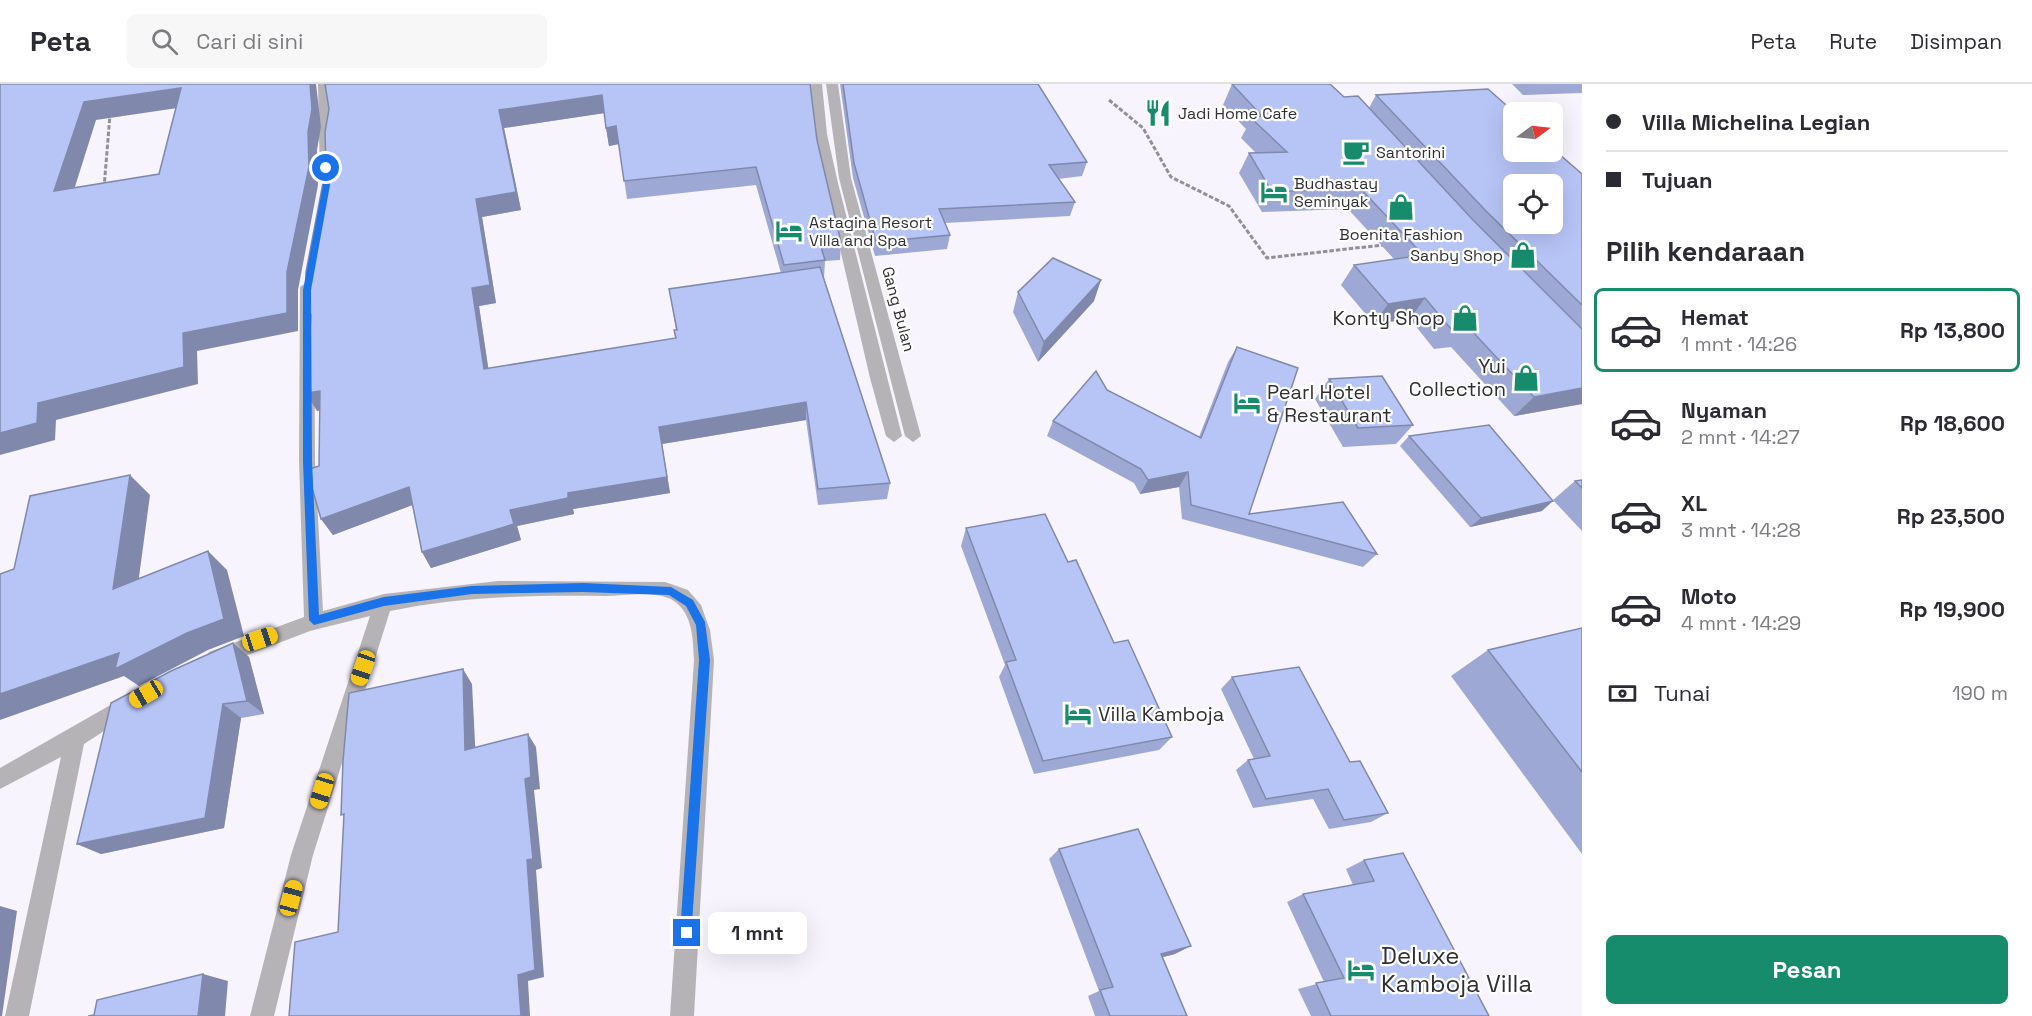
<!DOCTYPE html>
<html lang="id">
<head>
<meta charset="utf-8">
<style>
  :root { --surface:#fff; --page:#f7f7f7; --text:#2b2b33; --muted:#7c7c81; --line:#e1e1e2; --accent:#178c6d }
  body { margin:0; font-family:"Space Grotesk",sans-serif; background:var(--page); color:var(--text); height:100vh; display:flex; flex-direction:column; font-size:22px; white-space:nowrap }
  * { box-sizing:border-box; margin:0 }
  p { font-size:20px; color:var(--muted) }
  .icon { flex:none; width:33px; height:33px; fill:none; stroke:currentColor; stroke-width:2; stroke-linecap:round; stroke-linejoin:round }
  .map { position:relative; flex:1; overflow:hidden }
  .panel { display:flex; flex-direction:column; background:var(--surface); width:450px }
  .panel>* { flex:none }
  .hud { display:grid; align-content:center; height:132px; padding:0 24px; background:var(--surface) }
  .needle { width:39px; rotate:75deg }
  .fabs { position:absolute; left:1503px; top:18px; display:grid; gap:12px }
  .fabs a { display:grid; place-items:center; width:60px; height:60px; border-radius:9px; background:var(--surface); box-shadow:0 6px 24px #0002; font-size:30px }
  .end { position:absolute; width:27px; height:27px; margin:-14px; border:8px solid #1a73e8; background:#fff; box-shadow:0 0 0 3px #fff }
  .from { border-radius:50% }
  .bubble { position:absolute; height:42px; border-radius:9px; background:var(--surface); box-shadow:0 6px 24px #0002; font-size:20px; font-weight:600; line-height:42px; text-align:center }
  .car { position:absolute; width:18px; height:36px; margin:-18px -9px; border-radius:8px; box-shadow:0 0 4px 2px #0007; background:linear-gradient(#f5c518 24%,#345 0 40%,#f5c518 0 76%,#345 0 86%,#f5c518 0) }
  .hud b { display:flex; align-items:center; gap:21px; height:57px; font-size:22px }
  .hud b+b { border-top:2px solid var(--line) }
  .hud i { width:15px; height:15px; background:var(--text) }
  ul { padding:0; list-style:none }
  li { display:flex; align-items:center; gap:18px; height:84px; margin:0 12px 9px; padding:0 12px; border:3px solid transparent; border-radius:9px }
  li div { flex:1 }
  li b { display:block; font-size:22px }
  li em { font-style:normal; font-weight:600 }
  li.selected { border-color:var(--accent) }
  li>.icon { width:54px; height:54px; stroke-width:1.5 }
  h2 { padding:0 24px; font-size:27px; line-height:72px }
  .pay { display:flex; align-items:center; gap:15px; height:66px; padding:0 24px; font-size:22px }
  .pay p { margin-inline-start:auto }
  .button { display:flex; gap:12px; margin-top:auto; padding:12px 24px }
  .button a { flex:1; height:69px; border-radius:9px; background:var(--accent); color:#fff; font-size:24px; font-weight:600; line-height:69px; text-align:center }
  header { display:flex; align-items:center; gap:36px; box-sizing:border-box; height:84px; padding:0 30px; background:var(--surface); border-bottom:2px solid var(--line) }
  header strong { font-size:28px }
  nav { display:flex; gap:33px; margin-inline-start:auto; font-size:21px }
  .search { width:420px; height:54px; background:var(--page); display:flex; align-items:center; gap:15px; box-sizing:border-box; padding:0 21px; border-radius:9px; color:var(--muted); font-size:22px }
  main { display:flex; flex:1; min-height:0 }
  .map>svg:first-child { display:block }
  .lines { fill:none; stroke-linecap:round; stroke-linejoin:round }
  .path { stroke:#929097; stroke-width:3; stroke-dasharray:4.5 2; stroke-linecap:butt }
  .minor { fill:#b6b3b6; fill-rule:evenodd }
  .wall { fill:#9da9d4; fill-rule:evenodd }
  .shaded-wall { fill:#8089ac }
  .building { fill:#b7c4f6; stroke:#8089ac; stroke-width:1.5; fill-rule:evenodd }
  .route { fill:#1a73e8 }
  .labels { text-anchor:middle; stroke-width:4.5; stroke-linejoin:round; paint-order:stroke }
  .far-poi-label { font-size:16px; fill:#302f33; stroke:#fff; text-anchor:start }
  .far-street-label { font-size:16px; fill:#302f33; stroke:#fff }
  .poi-label { font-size:20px; fill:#302f33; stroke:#fff; text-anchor:end }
  .near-poi-label { font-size:24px; fill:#302f33; stroke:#fff; text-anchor:start }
</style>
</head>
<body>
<header>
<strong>Peta</strong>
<div class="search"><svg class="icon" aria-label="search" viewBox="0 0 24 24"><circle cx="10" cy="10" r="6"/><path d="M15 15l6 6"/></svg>Cari di sini</div>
<nav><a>Peta</a><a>Rute</a><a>Disimpan</a></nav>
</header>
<main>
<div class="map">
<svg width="1582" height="932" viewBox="0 0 1582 932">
  <rect width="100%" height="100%" fill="#f7f4fe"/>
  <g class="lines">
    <g class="path">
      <polyline points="1109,16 1143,44 1171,93 1229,122 1267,174 1383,161"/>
      <polyline points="104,104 110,31"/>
    </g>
    <g class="minor">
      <polygon points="318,0 330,0 331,13 332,97 326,101 320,97"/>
      <polygon points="810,0 822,0 827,50 838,99 902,352 894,358 886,352 870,294 819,74"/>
      <polygon points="826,0 838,0 851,94 921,352 913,358 905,352 839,94"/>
      <path d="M307,198L314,203L315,377L323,527L384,510L498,497L665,498L688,506L701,521L710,546L714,576L694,932H670L694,576C693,556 693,530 674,517C657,506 626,512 606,512C534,511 461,512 390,527L313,771L274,932H250L291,771L370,532L310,547L216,583L209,580L206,574L209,568L304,533L299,377L300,203Z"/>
      <polygon points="128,611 135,613 138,620 135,627 84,660 29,932 5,932 61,673 0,705 0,684"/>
    </g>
  </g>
  <g class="wall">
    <path d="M810,0L817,56L841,158L840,176L825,177L824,194L890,399L887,415L818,421L806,336L662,360L670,409L573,425L574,430L517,442L521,456L431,484L422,468L412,421L333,451L321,435L319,382L320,326L317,327L326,83L329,25ZM604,29L609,62L619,60L627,115L756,101L781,189L669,205L676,246H674L675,254L488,284L479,222L496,219L482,133L521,126L504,44Z"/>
    <polygon points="840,0 1038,0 1087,78 1082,92 1058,95 1075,118 1070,132 945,139 950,151 947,165 875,172 853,94"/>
    <polygon points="1232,0 1344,13 1369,24 1376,11 1582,90 1582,320 1514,332 1451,263 1434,265 1410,235 1374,240 1341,201 1354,181 1394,175 1348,125 1262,128 1239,89 1249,69 1256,69 1241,54 1246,45 1223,21"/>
    <polygon points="1512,0 1582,0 1582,9 1523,11"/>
    <polygon points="1018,208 1094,217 1038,278 1013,228"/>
    <polygon points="1237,263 1249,430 1377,470 1363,483 1182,435 1179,403 1140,410 1134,399 1047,352 1053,337 1107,306 1199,353 1228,278"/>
    <polygon points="1329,295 1413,341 1396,360 1343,363 1315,315"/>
    <polygon points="1409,352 1542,427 1470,443 1400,362"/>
    <polygon points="1582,396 1582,447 1553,416 1575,397"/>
    <polygon points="966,444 1068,478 1114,559 1172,653 1159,666 1034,690 999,593 1005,581 961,462"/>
    <polygon points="1582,544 1582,770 1451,592 1488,566"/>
    <polygon points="233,559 249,573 264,630 241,634 224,744 101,770 77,760"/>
    <polygon points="1232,593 1350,678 1388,729 1371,738 1329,745 1313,715 1253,724 1236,686 1248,676 1254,675 1221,605"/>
    <polygon points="1059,765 1175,870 1163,873 1187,932 1095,932 1088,912 1099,907 1049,775"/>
    <polygon points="1364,776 1489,932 1311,932 1298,905 1324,898 1287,818 1303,810 1353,801 1346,785"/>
  </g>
  <g class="shaded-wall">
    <polygon points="310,0 317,0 316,0 321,43 317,66 318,101 298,206 298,247 197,267 198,300 56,336 55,356 0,371 0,349 38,319 183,249 287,188 308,48"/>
    <polygon points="181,4 191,22 96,36 68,125 54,107 84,18"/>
    <polygon points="602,11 605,29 504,44 521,126 482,133 496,219 479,222 491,302 484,285 472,204 476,115 499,26"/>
    <polygon points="616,42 619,60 609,62 606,44"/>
    <polygon points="1101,196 1094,217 1038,278 1044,258"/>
    <polygon points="1425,214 1410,235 1374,240 1388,220"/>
    <polygon points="1582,304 1582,320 1514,332 1534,313"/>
    <polygon points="320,307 331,324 317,327 306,309"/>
    <polygon points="806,318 806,336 662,360 670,409 573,425 574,430 517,442 521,456 431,484 422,468 510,426 568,409 659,343"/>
    <polygon points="1188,388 1179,403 1140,410 1148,396"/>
    <polygon points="130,391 150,411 135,523 113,505"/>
    <polygon points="409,403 418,419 333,451 321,435"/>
    <polygon points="1553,417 1542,427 1470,443 1481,434"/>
    <polygon points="208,467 227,486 244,552 208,566 139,602 124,592 0,636 0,610"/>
    <polygon points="233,559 249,573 264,630 247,617"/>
    <polygon points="463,585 472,600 476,678 465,666"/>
    <polygon points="223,620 241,634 224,744 101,770 77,760"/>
    <polygon points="528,650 536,663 540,705 534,706 542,784 536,786 544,893 528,897 530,932 521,932 518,891 527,776 525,695"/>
    <polygon points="0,822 17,827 2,932 0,932"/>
    <polygon points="1191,862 1175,870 1147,877 1161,870"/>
    <polygon points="203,890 228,897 225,932 198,932"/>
  </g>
  <g class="building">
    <path d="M0,0H310L312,25L308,48L309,83L287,188V229L183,249L184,283L38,319L37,339L0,349ZM181,4L159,90L54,107L84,18Z"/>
    <polygon points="325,0 810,0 817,56 841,158 820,160 825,176 784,181 756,83 624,97 616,42 606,44 602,11 499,26 516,108 476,115 490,201 472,204 484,285 676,254 674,246 677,246 669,205 820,183 890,399 818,405 806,318 659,343 667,393 568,409 568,414 510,426 514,440 422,468 409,403 321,435 307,386 319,382 320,307 306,309 311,231 309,231 309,224 306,225 306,188 326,83 325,48 329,25"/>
    <polygon points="843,0 1038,0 1087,78 1049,81 1075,118 939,125 950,151 876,158 854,79"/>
    <polygon points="1232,0 1330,0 1344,13 1358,12 1473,136 1582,245 1582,304 1534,313 1468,243 1451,245 1425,214 1388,220 1354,181 1423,171 1360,104 1272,108 1249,69 1287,68 1251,34 1262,32"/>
    <path d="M1488,5L1514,28V68H1552V64L1582,90V221L1486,127L1376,11ZM1514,100H1552V140H1514Z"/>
    <polygon points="1053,174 1101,196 1044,258 1018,208"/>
    <polygon points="1237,263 1298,284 1249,430 1343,418 1377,470 1191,421 1188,388 1148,396 1141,385 1053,337 1096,287 1107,306 1201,354"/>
    <polygon points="1382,292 1413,341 1358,344 1329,295"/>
    <polygon points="1489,341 1553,417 1481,434 1409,352"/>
    <polygon points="130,391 113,505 208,467 224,535 187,549 115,585 119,569 0,610 0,490 14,485 30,412"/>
    <polygon points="1582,396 1582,404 1575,397"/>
    <polygon points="1045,430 1068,478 1076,476 1114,559 1128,556 1172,653 1043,677 1006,578 1016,576 966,444"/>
    <polygon points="1582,544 1582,688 1488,566"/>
    <polygon points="233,559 247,617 223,620 205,734 77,760 111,619 171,587"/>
    <polygon points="1299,583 1350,678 1360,677 1388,729 1344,736 1328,705 1266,715 1248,676 1270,672 1232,593"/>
    <polygon points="463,585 465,666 528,650 531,693 525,695 533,775 527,776 535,886 518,891 521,932 289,932 295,858 338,848 344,730 341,731 343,677 349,609"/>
    <polygon points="1138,745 1191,862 1161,870 1187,932 1110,932 1100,906 1113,903 1059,765"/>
    <polygon points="1403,769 1489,932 1331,932 1316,899 1344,894 1303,810 1374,797 1364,776"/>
    <polygon points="203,890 198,932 88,932 94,931 97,916"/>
  </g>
  <polygon class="route" points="326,82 329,84 330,101 311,206 312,377 319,531 384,513 472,502 583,499 671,503 693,516 705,538 710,576 691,854 682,854 680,849 699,576 696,541 686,522 669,511 583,508 472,510 384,522 314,541 309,536 303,377 303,206 323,101 322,84"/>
  <defs>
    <symbol id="restaurant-bare" viewBox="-9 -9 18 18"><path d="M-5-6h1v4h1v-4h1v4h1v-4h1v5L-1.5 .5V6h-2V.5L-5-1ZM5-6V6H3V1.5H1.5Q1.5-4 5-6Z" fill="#178c6d" stroke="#fff" stroke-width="2.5" paint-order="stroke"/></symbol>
    <symbol id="cafe-bare" viewBox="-9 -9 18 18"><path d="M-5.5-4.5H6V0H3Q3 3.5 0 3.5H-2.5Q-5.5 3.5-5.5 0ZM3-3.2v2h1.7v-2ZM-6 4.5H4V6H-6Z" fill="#178c6d" stroke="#fff" stroke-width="2.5" paint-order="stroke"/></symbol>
    <symbol id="hotel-bare" viewBox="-9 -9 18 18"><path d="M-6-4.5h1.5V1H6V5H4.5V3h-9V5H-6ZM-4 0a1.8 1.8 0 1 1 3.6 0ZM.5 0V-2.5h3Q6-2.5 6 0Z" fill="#178c6d" stroke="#fff" stroke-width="2.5" paint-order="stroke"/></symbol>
    <symbol id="shop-bare" viewBox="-9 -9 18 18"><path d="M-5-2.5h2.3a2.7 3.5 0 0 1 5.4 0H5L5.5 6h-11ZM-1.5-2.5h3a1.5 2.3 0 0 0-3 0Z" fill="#178c6d" stroke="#fff" stroke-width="2.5" paint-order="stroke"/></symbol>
  </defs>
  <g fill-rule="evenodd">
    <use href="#restaurant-bare" x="1139" y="10" width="38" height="38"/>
    <use href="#cafe-bare" x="1337" y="49" width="38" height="38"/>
    <use href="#hotel-bare" x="1255" y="89" width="38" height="38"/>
    <use href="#shop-bare" x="1382" y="104" width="38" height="38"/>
    <use href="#hotel-bare" x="770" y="128" width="38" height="38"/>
    <use href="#shop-bare" x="1504" y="152" width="38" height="38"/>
    <use href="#shop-bare" x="1446" y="215" width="38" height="38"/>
    <use href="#shop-bare" x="1507" y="275" width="38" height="38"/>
    <use href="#hotel-bare" x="1228" y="300" width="38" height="38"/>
    <use href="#hotel-bare" x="1059" y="611" width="38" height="38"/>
    <use href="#hotel-bare" x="1342" y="867" width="38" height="38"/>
  </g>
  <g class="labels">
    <g class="far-poi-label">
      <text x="1178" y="35">Jadi Home Cafe</text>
      <text x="1376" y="74">Santorini</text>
      <text x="1294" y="105">Budhastay<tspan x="1294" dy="18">Seminyak</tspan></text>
      <text x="809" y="144">Astagina Resort<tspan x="809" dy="18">Villa and Spa</tspan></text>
      <text x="1401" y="156" text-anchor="middle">Boenita Fashion</text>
      <text x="1503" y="177" text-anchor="end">Sanby Shop</text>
    </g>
    <g class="far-street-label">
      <text transform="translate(899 225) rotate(75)" y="6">Gang Bulan</text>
    </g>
    <g class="poi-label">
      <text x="1445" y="241">Konty Shop</text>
      <text x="1506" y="289">Yui<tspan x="1506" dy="23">Collection</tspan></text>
      <text x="1267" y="315" text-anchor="start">Pearl Hotel<tspan x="1267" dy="23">&amp; Restaurant</tspan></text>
      <text x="1098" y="637" text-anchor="start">Villa Kamboja</text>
    </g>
    <g class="near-poi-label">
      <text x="1381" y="880">Deluxe<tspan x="1381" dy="28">Kamboja Villa</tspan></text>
    </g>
  </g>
</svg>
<div class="fabs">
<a><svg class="needle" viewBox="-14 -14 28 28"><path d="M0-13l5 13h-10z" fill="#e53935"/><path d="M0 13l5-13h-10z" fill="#7c7c81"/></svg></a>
<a><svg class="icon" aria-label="locate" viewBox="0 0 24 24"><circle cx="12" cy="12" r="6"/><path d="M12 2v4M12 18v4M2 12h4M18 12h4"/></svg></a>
</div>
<i class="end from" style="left:326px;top:84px"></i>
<i class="end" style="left:687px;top:849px"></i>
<div class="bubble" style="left:708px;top:828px;width:99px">1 mnt</div>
<i class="car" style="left:260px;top:555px;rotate:72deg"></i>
<i class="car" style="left:363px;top:584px;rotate:199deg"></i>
<i class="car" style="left:146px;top:610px;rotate:240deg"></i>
<i class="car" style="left:322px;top:707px;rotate:197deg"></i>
<i class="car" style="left:291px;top:814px;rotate:15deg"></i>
</div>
<section class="panel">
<div class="hud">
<b><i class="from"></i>Villa Michelina Legian</b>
<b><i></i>Tujuan</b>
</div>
<h2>Pilih kendaraan</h2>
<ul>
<li class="selected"><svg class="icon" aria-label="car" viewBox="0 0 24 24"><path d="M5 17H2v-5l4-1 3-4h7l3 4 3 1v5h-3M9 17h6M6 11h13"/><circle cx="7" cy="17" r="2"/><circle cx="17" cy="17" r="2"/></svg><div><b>Hemat</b><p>1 mnt · 14:26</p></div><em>Rp 13,800</em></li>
<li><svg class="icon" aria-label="car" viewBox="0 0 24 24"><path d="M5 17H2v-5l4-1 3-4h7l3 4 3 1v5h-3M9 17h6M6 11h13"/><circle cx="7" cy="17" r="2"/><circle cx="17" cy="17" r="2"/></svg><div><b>Nyaman</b><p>2 mnt · 14:27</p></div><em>Rp 18,600</em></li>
<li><svg class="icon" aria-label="car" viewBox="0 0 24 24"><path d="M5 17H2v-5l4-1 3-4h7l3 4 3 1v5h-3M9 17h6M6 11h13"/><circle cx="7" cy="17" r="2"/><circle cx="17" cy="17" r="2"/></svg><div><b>XL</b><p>3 mnt · 14:28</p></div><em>Rp 23,500</em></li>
<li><svg class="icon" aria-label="car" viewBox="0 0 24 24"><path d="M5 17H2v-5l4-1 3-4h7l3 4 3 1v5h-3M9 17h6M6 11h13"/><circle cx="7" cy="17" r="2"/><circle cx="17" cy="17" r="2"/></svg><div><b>Moto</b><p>4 mnt · 14:29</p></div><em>Rp 19,900</em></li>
</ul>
<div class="pay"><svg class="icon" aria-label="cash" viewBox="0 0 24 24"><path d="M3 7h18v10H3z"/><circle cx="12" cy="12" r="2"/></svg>Tunai<p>190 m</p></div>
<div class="button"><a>Pesan</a></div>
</section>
</main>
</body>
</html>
